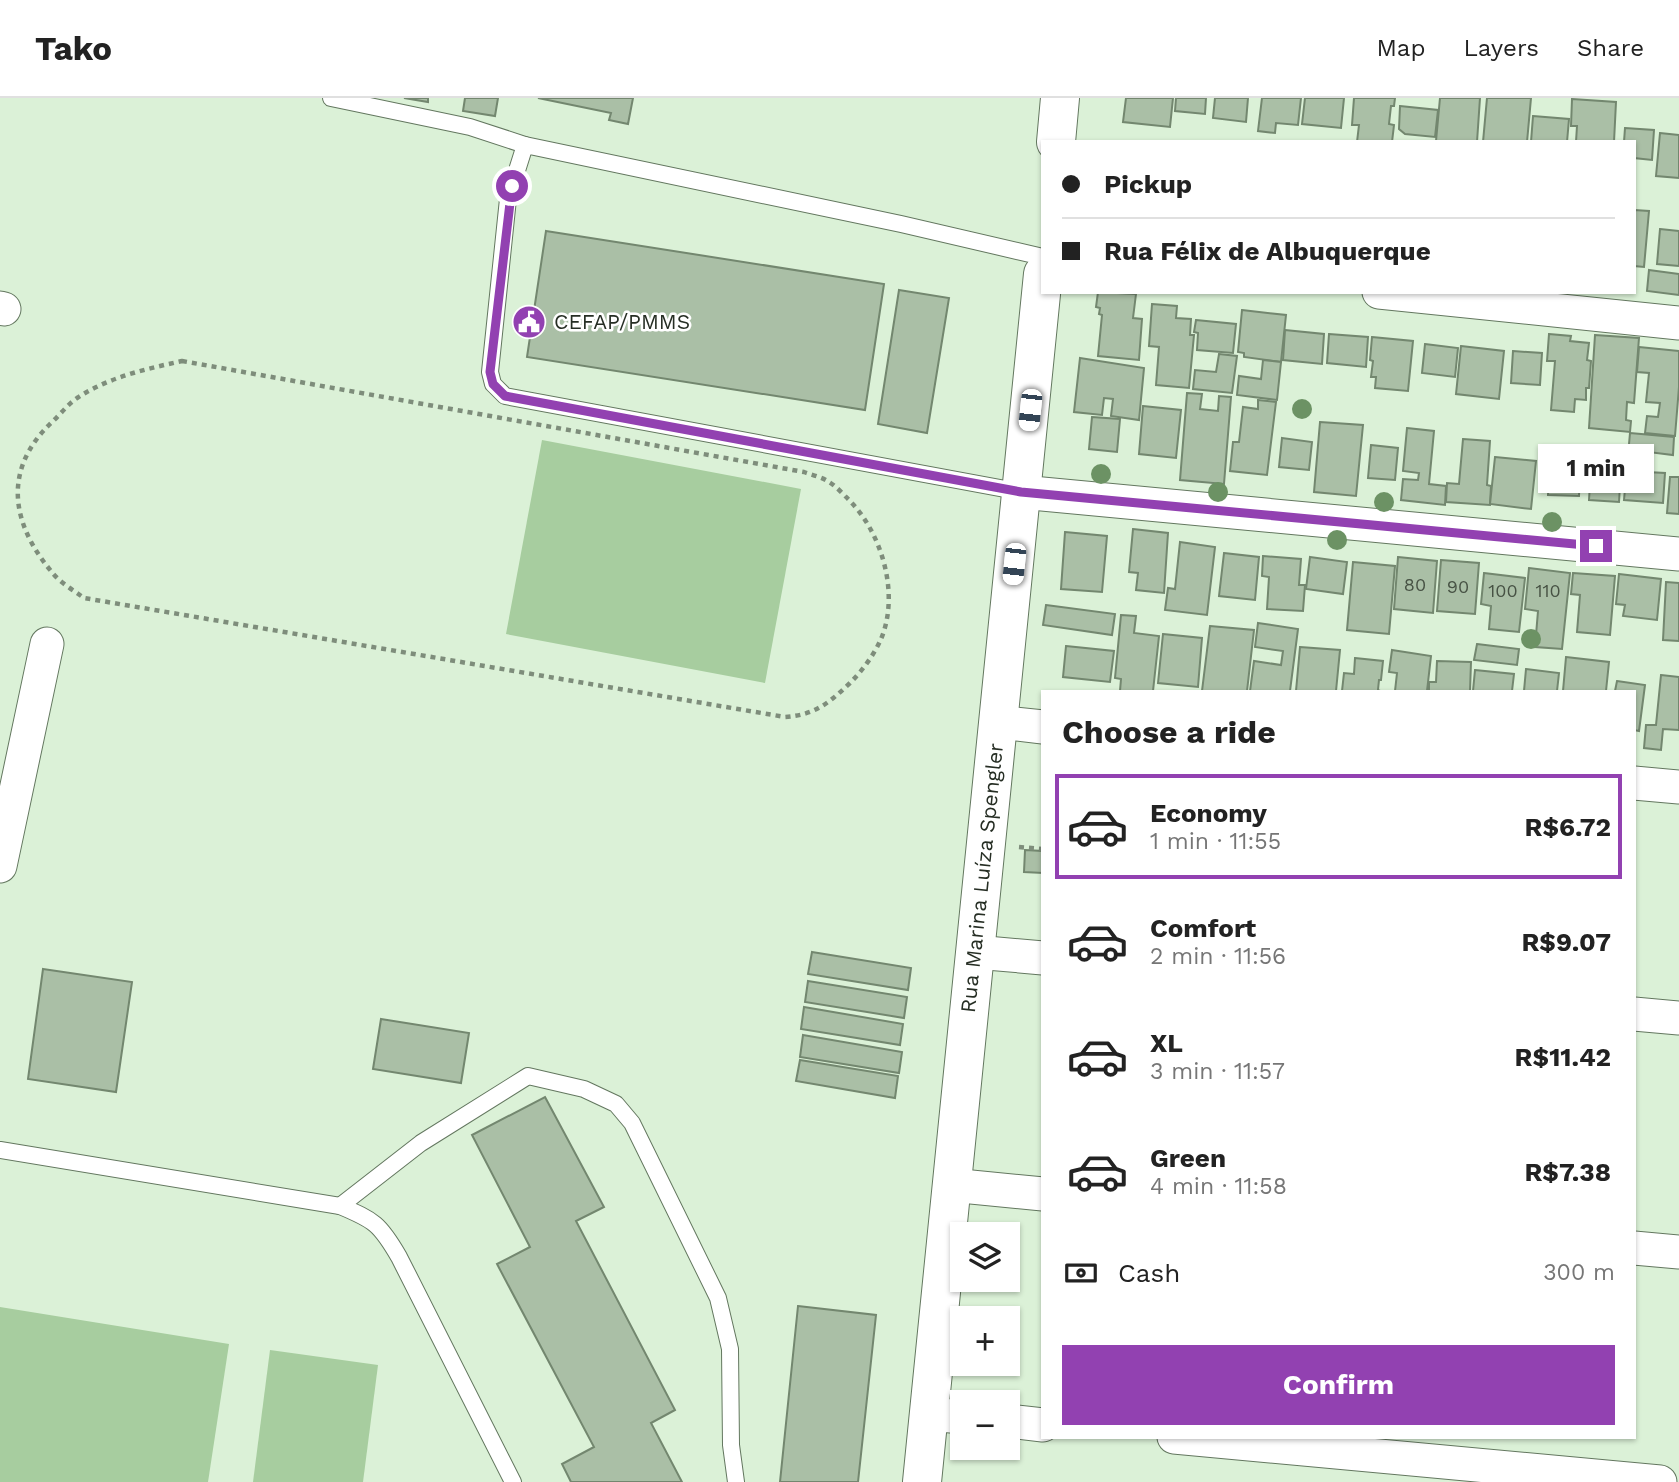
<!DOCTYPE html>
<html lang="en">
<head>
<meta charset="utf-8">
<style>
  :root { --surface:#fff; --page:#f6f6f6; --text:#222; --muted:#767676; --line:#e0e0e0; --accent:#9241b1 }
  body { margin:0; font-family:"Work Sans",sans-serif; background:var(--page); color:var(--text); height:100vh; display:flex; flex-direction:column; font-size:26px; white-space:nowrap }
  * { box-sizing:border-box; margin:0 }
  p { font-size:23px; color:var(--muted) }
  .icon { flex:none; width:38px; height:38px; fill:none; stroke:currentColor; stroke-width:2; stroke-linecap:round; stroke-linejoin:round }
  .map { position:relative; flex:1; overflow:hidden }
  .side { position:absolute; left:1041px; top:592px; width:595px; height:749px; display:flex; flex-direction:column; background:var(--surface); border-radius:0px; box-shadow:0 2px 5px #0004 }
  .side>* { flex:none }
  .guide { position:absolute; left:1041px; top:42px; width:595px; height:154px; border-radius:0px; box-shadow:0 2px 5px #0004; display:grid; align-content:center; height:154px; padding:0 21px; background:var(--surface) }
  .buttons { position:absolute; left:950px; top:1124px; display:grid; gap:14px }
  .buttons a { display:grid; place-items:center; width:70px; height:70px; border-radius:0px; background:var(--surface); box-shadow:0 2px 5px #0004; font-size:35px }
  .end { position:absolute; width:32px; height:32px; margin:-16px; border:9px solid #9241b1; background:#fff; box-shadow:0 0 0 4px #fff }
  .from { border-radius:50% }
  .bubble { position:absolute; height:49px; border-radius:0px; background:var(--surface); box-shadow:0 2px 5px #0004; font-size:23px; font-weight:700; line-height:49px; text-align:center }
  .car { position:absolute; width:21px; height:42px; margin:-21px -10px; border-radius:9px; box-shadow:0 0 5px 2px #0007; background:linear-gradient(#fff 24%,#345 0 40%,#fff 0 76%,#345 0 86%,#fff 0) }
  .guide b { display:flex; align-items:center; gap:24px; height:66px; font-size:26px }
  .guide b+b { border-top:2px solid var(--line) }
  .guide i { width:18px; height:18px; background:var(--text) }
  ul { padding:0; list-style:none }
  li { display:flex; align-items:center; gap:21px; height:105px; margin:0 14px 10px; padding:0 7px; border:4px solid transparent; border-radius:0px }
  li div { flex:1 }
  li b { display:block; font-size:26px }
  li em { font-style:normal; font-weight:700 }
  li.on { border-color:var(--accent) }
  li>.icon { width:63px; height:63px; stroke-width:1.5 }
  h2 { padding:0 21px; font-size:32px; line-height:84px }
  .pay { display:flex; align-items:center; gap:18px; height:77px; padding:0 21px; font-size:26px }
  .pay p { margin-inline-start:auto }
  .primary-button { display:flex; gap:14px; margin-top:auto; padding:14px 21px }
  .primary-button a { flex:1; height:80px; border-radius:0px; background:var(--accent); color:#fff; font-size:28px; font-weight:700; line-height:80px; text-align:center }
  header { display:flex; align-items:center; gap:42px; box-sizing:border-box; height:98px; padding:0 35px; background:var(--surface); border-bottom:2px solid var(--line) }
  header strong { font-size:33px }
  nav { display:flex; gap:38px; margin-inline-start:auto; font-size:24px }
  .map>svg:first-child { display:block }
  .green { fill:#a7cd9f }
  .building { fill:#aabfa6; stroke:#73876f; stroke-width:2 }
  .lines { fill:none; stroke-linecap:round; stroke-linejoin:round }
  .lane-casing { stroke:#63775f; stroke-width:18 }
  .street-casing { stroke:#63775f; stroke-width:35 }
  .secondary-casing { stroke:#63775f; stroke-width:40 }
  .path { stroke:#7e8d7b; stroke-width:4.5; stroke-dasharray:5 5; stroke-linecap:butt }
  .lane { stroke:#fff; stroke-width:16 }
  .street { stroke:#fff; stroke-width:33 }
  .secondary { stroke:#fff; stroke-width:38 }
  .tree { fill:#6c9264 }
  .route { stroke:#9241b1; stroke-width:9 }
  .labels { text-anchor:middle; stroke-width:5; stroke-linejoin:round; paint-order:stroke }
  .number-label { font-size:18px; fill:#475244 }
  .poi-label { font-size:21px; fill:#262e24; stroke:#fff; text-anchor:start }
  .street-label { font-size:21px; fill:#262e24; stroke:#fff }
</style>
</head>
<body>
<header>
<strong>Tako</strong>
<nav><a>Map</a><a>Layers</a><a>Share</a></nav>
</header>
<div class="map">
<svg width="1679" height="1384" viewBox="0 0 1679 1384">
  <rect width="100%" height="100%" fill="#dbf1d7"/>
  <g class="green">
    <polygon points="542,342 801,391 765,585 506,536"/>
    <polygon points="0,1209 229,1246 208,1384 0,1384"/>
    <polygon points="270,1252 378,1267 363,1384 253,1384"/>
  </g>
  <g class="building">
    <polygon points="404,0 428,0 428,4"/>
    <polygon points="465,0 498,0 495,18 463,13"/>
    <polygon points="538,0 633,0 628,26 609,22 611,15"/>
    <polygon points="1126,0 1173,0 1170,29 1123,24"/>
    <polygon points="1176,0 1206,0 1205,16 1175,13"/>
    <polygon points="1215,0 1248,0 1246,24 1213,20"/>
    <polygon points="1262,0 1301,0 1298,27 1276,25 1275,35 1258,33"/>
    <polygon points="1305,0 1344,0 1341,30 1302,26"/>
    <polygon points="1354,0 1395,0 1394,8 1391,8 1389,26 1394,27 1392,44 1357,44 1359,27 1352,27"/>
    <polygon points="1440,0 1480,0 1477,44 1436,43"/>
    <polygon points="1487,0 1531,0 1527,44 1483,44"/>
    <polygon points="1572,1 1616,4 1614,44 1576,44 1577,28 1571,28"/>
    <polygon points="1400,8 1438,12 1435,39 1405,36 1399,31"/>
    <polygon points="1533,18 1569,21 1567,44 1531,44"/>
    <polygon points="1625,30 1654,32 1652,62 1634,60 1634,44 1624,44"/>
    <polygon points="1660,35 1679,37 1679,80 1656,78"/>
    <polygon points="1634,112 1649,113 1644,169 1634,168"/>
    <polygon points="1660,131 1679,133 1679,168 1657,166"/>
    <polygon points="546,133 884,186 865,312 527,259"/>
    <polygon points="1649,172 1679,176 1679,197 1647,193"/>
    <polygon points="899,192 949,200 927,335 878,326"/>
    <polygon points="1098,194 1136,196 1133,220 1142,221 1139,262 1098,258 1102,217 1099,216 1100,210 1096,209"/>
    <polygon points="1152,206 1177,208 1176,220 1191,221 1190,237 1194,237 1189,290 1156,287 1159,249 1149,248"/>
    <polygon points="1242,212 1286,217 1281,264 1244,259 1244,255 1238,254"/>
    <polygon points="1196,222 1236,226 1233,255 1197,252 1198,235 1194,234"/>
    <polygon points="1285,232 1324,236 1322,266 1283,262"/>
    <polygon points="1329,236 1368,239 1366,269 1327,265"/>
    <polygon points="1549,236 1571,238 1570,243 1589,245 1587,262 1591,263 1589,290 1586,290 1586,302 1575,301 1574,314 1551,312 1555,263 1547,263"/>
    <polygon points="1595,237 1639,240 1634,305 1627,304 1626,322 1631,323 1630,334 1589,330"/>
    <polygon points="1372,239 1413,243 1408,293 1375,290 1376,279 1371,279 1373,263 1370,262"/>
    <polygon points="1425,246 1458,250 1455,279 1422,275"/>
    <polygon points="1461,248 1504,253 1499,301 1456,296"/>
    <polygon points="1639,249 1679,253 1679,289 1675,338 1645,335 1647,318 1658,319 1660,305 1646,304 1649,275 1637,274"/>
    <polygon points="1513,253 1542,255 1540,287 1511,285"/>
    <polygon points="1219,256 1237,258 1232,295 1193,291 1195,272 1216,274"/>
    <polygon points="1080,260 1144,270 1139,322 1111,318 1113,301 1104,300 1102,317 1074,314"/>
    <polygon points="1263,262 1281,264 1277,302 1237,297 1239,278 1261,281"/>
    <polygon points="1187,295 1202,296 1200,311 1218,313 1219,298 1231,299 1224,386 1180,382"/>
    <polygon points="1258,302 1276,304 1267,377 1230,373 1233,344 1239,344 1243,309 1258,311"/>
    <polygon points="1143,308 1181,312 1176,360 1139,356"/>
    <polygon points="1092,319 1120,321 1117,354 1089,351"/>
    <polygon points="1320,324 1363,327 1356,398 1314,394"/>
    <polygon points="1407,330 1434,333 1429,386 1446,388 1445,407 1401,402 1403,381 1418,382 1419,375 1403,373"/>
    <polygon points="1630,335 1674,339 1673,357 1649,354 1647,374 1665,375 1663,405 1624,402"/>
    <polygon points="1282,340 1312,344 1309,372 1279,369"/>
    <polygon points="1463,341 1490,343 1487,387 1491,388 1490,407 1446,404 1447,385 1459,386"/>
    <polygon points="1371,347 1398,350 1395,382 1368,380"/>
    <polygon points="1550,356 1581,357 1579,398 1548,397"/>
    <polygon points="1495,359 1536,363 1531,411 1490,406"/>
    <polygon points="1591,368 1621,371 1619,404 1589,402"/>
    <polygon points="1670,379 1679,379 1679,416 1667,415"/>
    <polygon points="1133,431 1168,435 1164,495 1136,492 1138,475 1129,474"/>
    <polygon points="1065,434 1107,438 1102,494 1061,491"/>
    <polygon points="1180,444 1215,449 1207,517 1165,512 1168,490 1175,491"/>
    <polygon points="1224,455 1259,459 1255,502 1219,498"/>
    <polygon points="1263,458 1301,461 1299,487 1305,487 1303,513 1267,511 1269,479 1262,478"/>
    <polygon points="1310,459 1347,464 1343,496 1306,491"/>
    <polygon points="1398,459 1437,463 1433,515 1394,511"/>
    <polygon points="1441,462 1479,465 1475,516 1437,513"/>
    <polygon points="1353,464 1395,468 1389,536 1347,532"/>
    <polygon points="1529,470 1570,475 1562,551 1535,549 1538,513 1525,511"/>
    <polygon points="1484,475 1525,480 1519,534 1489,531 1491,508 1481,506"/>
    <polygon points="1573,475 1615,478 1610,537 1577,534 1580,497 1571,496"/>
    <polygon points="1619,476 1661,481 1657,522 1623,518 1625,507 1616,506"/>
    <polygon points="1666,484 1679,485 1679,543 1663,542"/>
    <polygon points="1046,507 1115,516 1112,537 1043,527"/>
    <polygon points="1121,517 1136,518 1134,535 1159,538 1153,593 1120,593 1121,581 1115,580"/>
    <polygon points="1258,525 1298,531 1290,593 1250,593 1254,563 1281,567 1283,553 1255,549"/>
    <polygon points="1210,528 1254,532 1247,593 1202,593"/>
    <polygon points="1163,536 1202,540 1198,589 1158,585"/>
    <polygon points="1477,546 1519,551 1517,567 1474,562"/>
    <polygon points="1066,548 1114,553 1110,584 1063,579"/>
    <polygon points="1300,549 1340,552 1336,593 1296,593"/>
    <polygon points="1392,552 1431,558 1427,593 1395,593 1397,575 1389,574"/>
    <polygon points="1566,559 1609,564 1606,593 1563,593"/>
    <polygon points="1355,560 1383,563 1381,582 1379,582 1378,592 1380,593 1342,593 1344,575 1354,576"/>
    <polygon points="1437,563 1471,564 1470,593 1429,593 1429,584 1436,584"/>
    <polygon points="1526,571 1559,575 1557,593 1524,593"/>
    <polygon points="1475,572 1514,576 1512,593 1473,593"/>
    <polygon points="1661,577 1679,579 1679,632 1663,631 1661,652 1644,650 1646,627 1656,627"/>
    <polygon points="1617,583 1645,587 1639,633 1634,632 1634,593 1615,593"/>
    <polygon points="1025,752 1043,753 1043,775 1024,774"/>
    <polygon points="812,854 911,870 908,892 808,876"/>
    <polygon points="43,871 132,884 116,994 28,981"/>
    <polygon points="808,883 907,899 904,920 805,904"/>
    <polygon points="804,909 903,926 900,947 801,931"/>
    <polygon points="381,921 469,935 461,985 373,971"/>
    <polygon points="803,937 902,954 899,975 800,959"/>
    <polygon points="800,962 898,978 895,1000 796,983"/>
    <polygon points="545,999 604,1109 576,1123 675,1312 651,1325 682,1384 571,1384 562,1366 594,1349 497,1166 530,1149 472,1037"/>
    <polygon points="798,1208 876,1217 858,1384 780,1384"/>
  </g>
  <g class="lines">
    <defs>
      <g id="lane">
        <polyline points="331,0 470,29 525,47"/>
        <polyline points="1021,394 505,298 493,286 490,274 508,101 525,47 901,126 1043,159"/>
        <path d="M0,1052L340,1108C374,1122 380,1126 399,1159L513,1384"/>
        <polyline points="340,1108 421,1045 528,978 584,991 616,1006 632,1025 718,1200 730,1251 731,1347 736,1384"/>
      </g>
      <g id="street">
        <polyline points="1379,194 1679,225"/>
        <polyline points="0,210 4,211"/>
        <polyline points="1021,394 1679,456"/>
        <polyline points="998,624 1043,629"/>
        <polyline points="1634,685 1679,689"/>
        <polyline points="0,768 47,546"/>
        <polyline points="975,854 1043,860"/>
        <polyline points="1634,916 1679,920"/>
        <polyline points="951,1087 1043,1096"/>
        <polyline points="1634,1150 1679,1154"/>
        <polyline points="929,1316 962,1319"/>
        <polyline points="1008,1323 1043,1327"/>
        <polyline points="1174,1339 1660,1384"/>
      </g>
      <g id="secondary">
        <polyline points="1056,44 1060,0"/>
        <polyline points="922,1384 1043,176"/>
      </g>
    </defs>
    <use href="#lane" class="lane-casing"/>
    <use href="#street" class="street-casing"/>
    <use href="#secondary" class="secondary-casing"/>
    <g class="path">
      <path d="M182,263L804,374C812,377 822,379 829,384C836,388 843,396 849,402C882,435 900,496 881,541C874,557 862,573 850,585C829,605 815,617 785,619L84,500C73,492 59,484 51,473C11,425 3,372 50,326C59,318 67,307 77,300C109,279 146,271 182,263Z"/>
      <polyline points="1019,749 1043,751"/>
    </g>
    <use href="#lane" class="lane"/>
    <use href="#street" class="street"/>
    <use href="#secondary" class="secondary"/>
  </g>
  <g class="tree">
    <circle cx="1302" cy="311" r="10"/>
    <circle cx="1101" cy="376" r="10"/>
    <circle cx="1218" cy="394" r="10"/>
    <circle cx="1384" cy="404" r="10"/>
    <circle cx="1552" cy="424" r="10"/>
    <circle cx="1337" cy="442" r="10"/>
    <circle cx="1531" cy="541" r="10"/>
  </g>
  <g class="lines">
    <polyline class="route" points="512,88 490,274 493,286 505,298 1021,394 1596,448"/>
  </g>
  <defs>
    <symbol id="civic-disc" viewBox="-11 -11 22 22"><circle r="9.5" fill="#9241b1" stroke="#fff"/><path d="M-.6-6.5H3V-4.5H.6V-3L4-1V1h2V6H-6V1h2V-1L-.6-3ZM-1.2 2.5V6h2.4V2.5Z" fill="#fff"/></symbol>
  </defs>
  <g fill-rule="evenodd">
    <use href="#civic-disc" x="510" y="205" width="38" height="38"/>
  </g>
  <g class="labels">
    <g class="number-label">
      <text x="1415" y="493">80</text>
      <text x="1458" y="495">90</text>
      <text x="1503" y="499">100</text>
      <text x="1548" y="499">110</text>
    </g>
    <g class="poi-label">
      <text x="554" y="231">CEFAP/PMMS</text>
    </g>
    <g class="street-label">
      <text transform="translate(982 780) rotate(-84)" y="7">Rua Marina Luíza Spengler</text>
    </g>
  </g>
</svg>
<div class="buttons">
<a><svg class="icon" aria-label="layers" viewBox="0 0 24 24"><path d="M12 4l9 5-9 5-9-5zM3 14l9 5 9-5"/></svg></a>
<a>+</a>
<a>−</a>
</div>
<i class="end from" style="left:512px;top:88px"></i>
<i class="end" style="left:1596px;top:448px"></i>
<div class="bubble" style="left:1538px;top:346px;width:116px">1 min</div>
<i class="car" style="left:1030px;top:312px;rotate:186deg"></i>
<i class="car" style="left:1014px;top:466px;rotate:186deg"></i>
<div class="guide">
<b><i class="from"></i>Pickup</b>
<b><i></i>Rua Félix de Albuquerque</b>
</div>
<section class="side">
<h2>Choose a ride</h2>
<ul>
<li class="on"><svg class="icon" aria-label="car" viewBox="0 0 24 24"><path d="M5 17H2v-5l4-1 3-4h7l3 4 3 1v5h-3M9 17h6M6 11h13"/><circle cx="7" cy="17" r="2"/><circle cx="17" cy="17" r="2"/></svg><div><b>Economy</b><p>1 min · 11:55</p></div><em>R$6.72</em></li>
<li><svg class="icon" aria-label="car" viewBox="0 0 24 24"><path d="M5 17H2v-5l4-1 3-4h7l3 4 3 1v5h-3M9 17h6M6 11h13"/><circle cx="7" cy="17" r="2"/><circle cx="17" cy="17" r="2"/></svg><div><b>Comfort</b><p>2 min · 11:56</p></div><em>R$9.07</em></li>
<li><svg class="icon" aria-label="car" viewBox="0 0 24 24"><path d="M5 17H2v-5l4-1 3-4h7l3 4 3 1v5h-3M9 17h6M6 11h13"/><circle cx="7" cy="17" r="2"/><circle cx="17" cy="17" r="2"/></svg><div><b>XL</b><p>3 min · 11:57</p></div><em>R$11.42</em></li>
<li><svg class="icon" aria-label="car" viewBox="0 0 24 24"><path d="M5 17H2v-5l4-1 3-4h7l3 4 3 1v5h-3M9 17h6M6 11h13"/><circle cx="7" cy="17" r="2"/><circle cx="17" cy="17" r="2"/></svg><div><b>Green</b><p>4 min · 11:58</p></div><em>R$7.38</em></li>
</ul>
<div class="pay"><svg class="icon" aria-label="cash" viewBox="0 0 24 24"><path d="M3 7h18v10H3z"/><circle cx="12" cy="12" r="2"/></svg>Cash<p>300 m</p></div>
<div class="primary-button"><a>Confirm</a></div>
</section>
</div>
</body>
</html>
